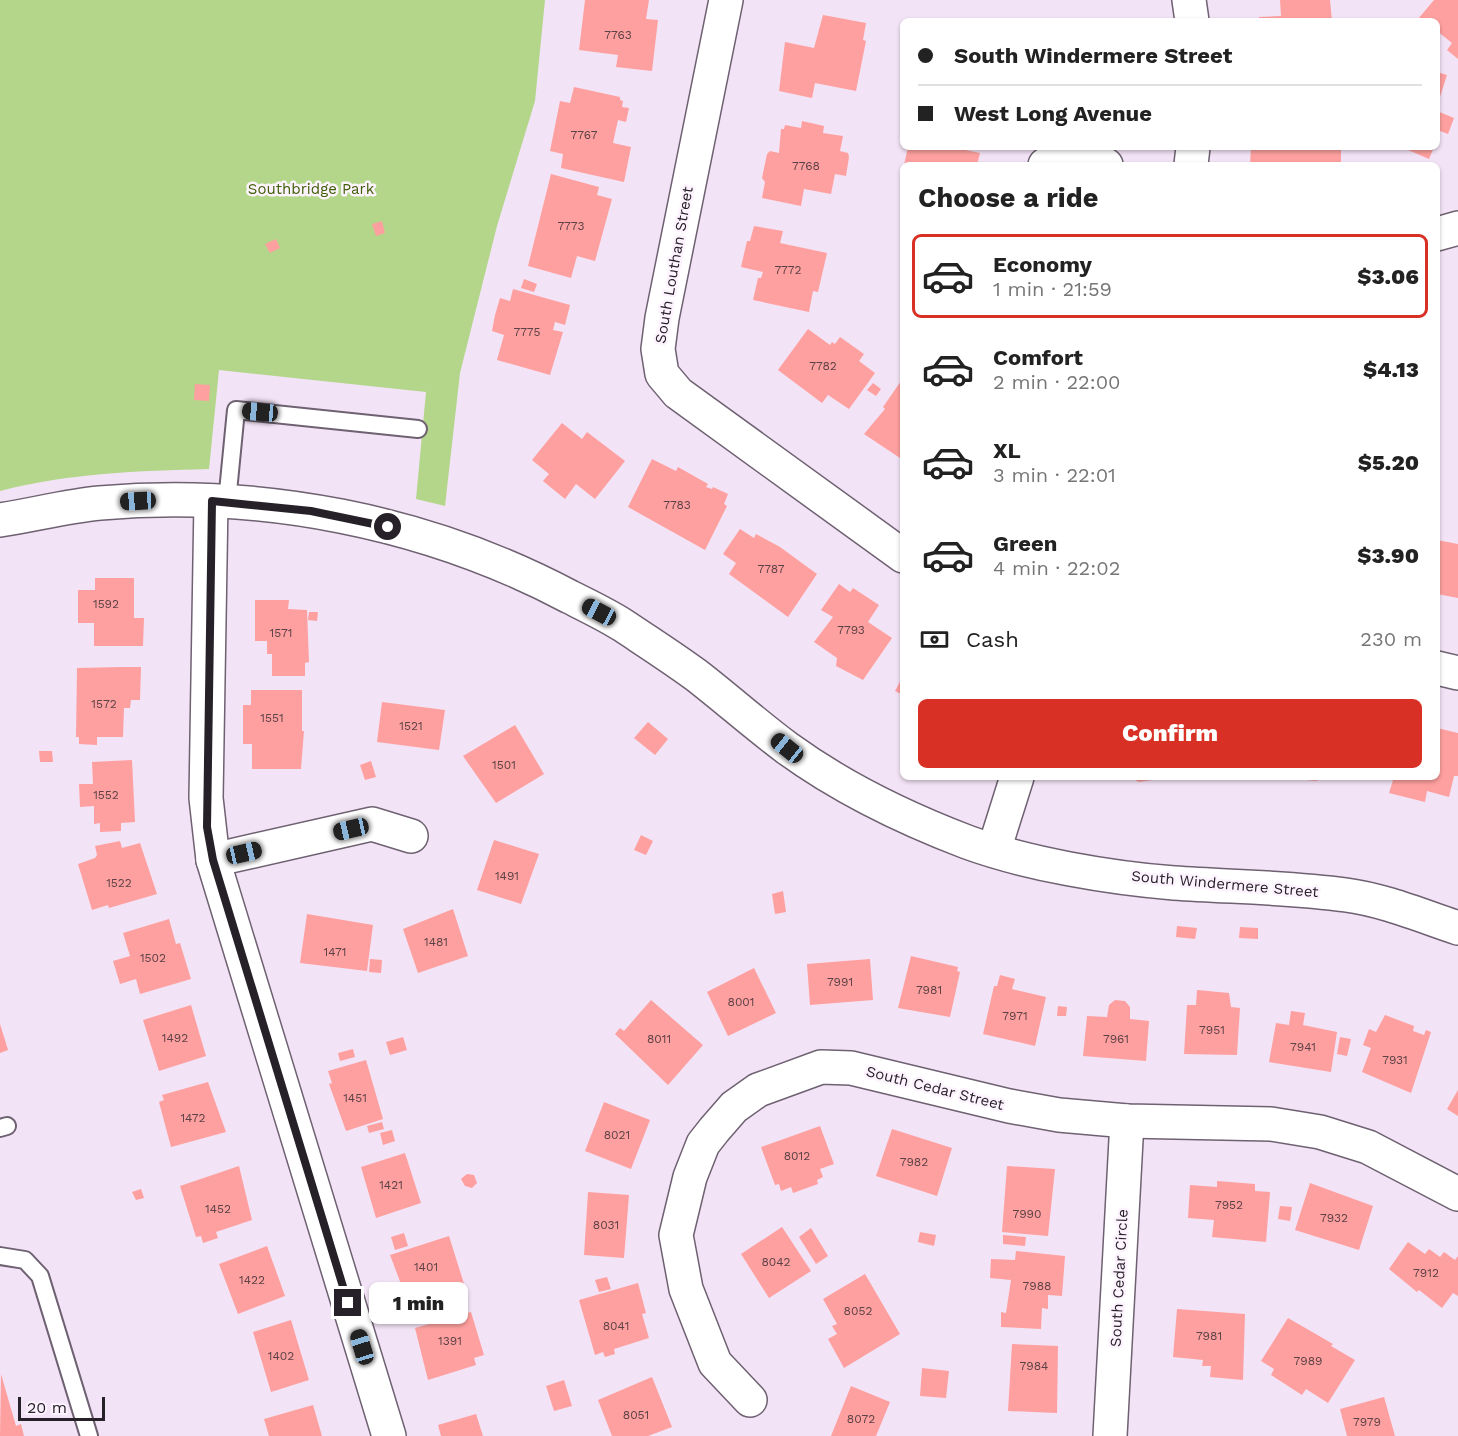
<!DOCTYPE html>
<html lang="en">
<head>
<meta charset="utf-8">
<style>
  :root { --surface:#fff; --page:#f6f6f6; --text:#222; --muted:#767676; --line:#e0e0e0; --accent:#d93025 }
  body { margin:0; font-family:"Work Sans",sans-serif; background:var(--page); color:var(--text); height:100vh; display:flex; flex-direction:column; font-size:22px; white-space:nowrap }
  * { box-sizing:border-box; margin:0 }
  p { font-size:20px; color:var(--muted) }
  .icon { flex:none; width:33px; height:33px; fill:none; stroke:currentColor; stroke-width:2; stroke-linecap:round; stroke-linejoin:round }
  .map { position:relative; flex:1; overflow:hidden }
  .side { position:absolute; left:900px; top:162px; width:540px; height:618px; display:flex; flex-direction:column; background:var(--surface); border-radius:9px; box-shadow:0 2px 4px #0004 }
  .side>* { flex:none }
  .guide { position:absolute; left:900px; top:18px; width:540px; height:132px; border-radius:9px; box-shadow:0 2px 4px #0004; display:grid; align-content:center; height:132px; padding:0 18px; background:var(--surface) }
  .scale { position:absolute; left:18px; bottom:15px; width:87px; box-sizing:border-box; padding-left:6px; border:3px solid #262128; border-top:0; font-size:16px; line-height:21px; white-space:nowrap; color:#262128; -webkit-text-stroke:4px #fdf3fe; paint-order:stroke }
  .end { position:absolute; width:27px; height:27px; margin:-14px; border:8px solid #262128; background:#fff; box-shadow:0 0 0 3px #fff }
  .from { border-radius:50% }
  .bubble { position:absolute; height:42px; border-radius:9px; background:var(--surface); box-shadow:0 2px 4px #0004; font-size:20px; font-weight:800; line-height:42px; text-align:center }
  .car { position:absolute; width:18px; height:36px; margin:-18px -9px; border-radius:8px; box-shadow:0 0 4px 2px #0007; background:linear-gradient(#222 24%,#8ab4d8 0 40%,#222 0 76%,#8ab4d8 0 86%,#222 0) }
  .guide b { display:flex; align-items:center; gap:21px; height:57px; font-size:22px }
  .guide b+b { border-top:2px solid var(--line) }
  .guide i { width:15px; height:15px; background:var(--text) }
  ul { padding:0; list-style:none }
  li { display:flex; align-items:center; gap:18px; height:84px; margin:0 12px 9px; padding:0 6px; border:3px solid transparent; border-radius:9px }
  li div { flex:1 }
  li b { display:block; font-size:22px }
  li em { font-style:normal; font-weight:800 }
  li.active { border-color:var(--accent) }
  li>.icon { width:54px; height:54px; stroke-width:1.5 }
  h2 { padding:0 18px; font-size:27px; line-height:72px }
  .pay { display:flex; align-items:center; gap:15px; height:66px; padding:0 18px; font-size:22px }
  .pay p { margin-inline-start:auto }
  .action { display:flex; gap:12px; margin-top:auto; padding:12px 18px }
  .action a { flex:1; height:69px; border-radius:9px; background:var(--accent); color:#fff; font-size:24px; font-weight:800; line-height:69px; text-align:center }
  .map>svg:first-child { display:block }
  .green { fill:#b3d68a }
  .building { fill:#fea09f }
  .lines { fill:none; stroke-linecap:round; stroke-linejoin:round }
  .service-casing { stroke:#6e6171; stroke-width:20 }
  .minor-casing { stroke:#6e6171; stroke-width:36 }
  .service { stroke:#fff; stroke-width:16 }
  .minor { stroke:#fff; stroke-width:33 }
  .route { stroke:#262128; stroke-width:8 }
  .labels { text-anchor:middle; stroke-width:5; stroke-linejoin:round; paint-order:stroke }
  .number-label { font-size:12px; fill:#5c4146 }
  .park-label { font-size:15px; fill:#3f5e06; stroke:#fdf3fe }
  .street-label { font-size:15px; fill:#262128; stroke:#fdf3fe }
</style>
</head>
<body>
<div class="map">
<svg width="1458" height="1436" viewBox="0 0 1458 1436">
  <rect width="100%" height="100%" fill="#f3e3f6"/>
  <path class="green" d="M0,0H545L535,101L497,226L460,373L445,506L416,499L426,392L219,370L209,469C138,471 69,473 0,491Z"/>
  <g class="building">
    <polygon points="585,0 649,0 646,19 658,20 652,71 616,67 618,55 579,50"/>
    <polygon points="1280,0 1330,0 1332,21 1259,21 1259,17 1281,16"/>
    <polygon points="1434,0 1458,0 1458,59 1447,50 1452,43 1437,31 1437,21 1418,19"/>
    <polygon points="823,15 866,23 863,40 866,41 856,91 815,83 812,98 779,91 785,42 814,48"/>
    <polygon points="1437,72 1447,75 1440,97 1437,95"/>
    <polygon points="574,87 620,97 620,100 623,101 622,107 629,108 626,122 618,120 613,143 631,147 624,182 561,168 563,154 550,151 560,101 570,103"/>
    <polygon points="1437,111 1454,118 1448,134 1440,131 1437,138"/>
    <polygon points="802,121 824,126 823,133 843,136 840,151 848,153 849,157 846,176 835,174 831,194 804,189 801,206 762,198 765,182 762,178 767,154 770,151 779,153 781,129 784,129 785,125 801,128"/>
    <polygon points="908,147 951,147 980,153 977,165 904,165"/>
    <polygon points="1251,147 1341,147 1341,165 1250,165"/>
    <polygon points="1401,147 1434,147 1429,159"/>
    <polygon points="551,174 599,187 597,195 612,199 595,261 577,256 571,278 528,266"/>
    <polygon points="382,221 385,233 376,236 372,224"/>
    <polygon points="754,226 783,231 780,243 827,253 818,292 813,291 809,312 753,300 758,278 761,278 763,272 741,267 747,241 750,241"/>
    <polygon points="276,239 280,248 270,253 265,244"/>
    <polygon points="524,279 537,284 534,292 521,288"/>
    <polygon points="513,289 570,305 565,325 555,322 553,330 563,332 550,375 497,360 504,335 492,331 495,315 500,298 510,301"/>
    <polygon points="808,329 830,345 832,342 835,344 840,337 864,354 859,361 875,373 849,409 828,395 822,403 778,370"/>
    <polygon points="901,381 903,382 903,460 864,434 885,409 883,407"/>
    <polygon points="873,383 881,389 876,396 867,390"/>
    <polygon points="195,384 210,385 209,401 194,400"/>
    <polygon points="562,423 582,439 587,432 625,461 595,499 576,484 565,499 543,481 549,474 532,460"/>
    <polygon points="652,459 676,471 678,467 708,484 706,487 712,489 713,487 728,494 724,504 727,506 705,550 628,507"/>
    <polygon points="740,529 754,538 756,534 780,547 817,574 788,617 729,574 736,563 723,554"/>
    <polygon points="1437,540 1458,544 1458,598 1437,594"/>
    <polygon points="95,578 134,578 134,618 144,618 143,646 94,646 94,623 78,623 78,590 95,590"/>
    <polygon points="839,584 850,592 853,588 879,605 868,622 892,638 863,680 836,666 837,658 814,642 833,617 821,610"/>
    <polygon points="255,600 289,600 288,609 307,610 309,662 305,663 305,676 272,676 272,654 267,654 267,641 255,641"/>
    <polygon points="309,612 318,612 317,621 308,620"/>
    <polygon points="122,667 141,667 140,700 131,700 130,708 124,708 123,737 97,737 97,745 79,744 79,737 76,737 77,668"/>
    <polygon points="903,676 903,695 895,691"/>
    <polygon points="251,690 302,690 302,731 304,731 301,769 252,769 252,744 243,744 243,705 251,705"/>
    <polygon points="382,702 445,710 439,750 377,742"/>
    <polygon points="648,722 668,739 655,755 634,738"/>
    <polygon points="515,725 544,774 496,803 463,756"/>
    <polygon points="1437,728 1458,733 1458,776 1454,776 1449,797 1427,791 1425,802 1389,793 1394,777 1437,777"/>
    <polygon points="39,751 52,751 53,762 40,762"/>
    <polygon points="132,760 135,822 121,823 121,831 100,832 100,823 94,824 94,806 80,807 79,784 93,784 92,762"/>
    <polygon points="371,761 376,777 365,780 360,765"/>
    <polygon points="1129,777 1152,777 1152,780 1139,782"/>
    <polygon points="1294,777 1317,777 1317,781 1294,779"/>
    <polygon points="641,835 653,841 646,855 634,850"/>
    <polygon points="494,840 539,854 521,904 477,890"/>
    <polygon points="120,841 122,848 140,843 157,894 109,908 108,905 92,910 78,864 95,858 97,855 95,846"/>
    <polygon points="783,891 786,912 775,914 772,894"/>
    <polygon points="453,909 468,956 418,973 403,929"/>
    <polygon points="307,914 373,925 367,971 300,963"/>
    <polygon points="169,919 176,944 180,943 191,979 140,994 136,979 120,984 113,961 130,956 123,933"/>
    <polygon points="1177,926 1197,928 1195,939 1176,937"/>
    <polygon points="1240,927 1258,928 1258,939 1239,938"/>
    <polygon points="911,956 958,967 957,971 960,972 950,1017 898,1008"/>
    <polygon points="370,959 382,960 381,973 369,972"/>
    <polygon points="870,959 873,1000 810,1005 807,964"/>
    <polygon points="754,968 776,1013 728,1036 707,992"/>
    <polygon points="1000,975 1015,979 1012,989 1046,997 1035,1046 983,1034 994,986 997,986"/>
    <polygon points="1197,990 1229,993 1231,1007 1240,1008 1237,1055 1184,1054 1187,1005 1196,1005"/>
    <polygon points="651,1000 703,1045 668,1085 615,1034 620,1028 624,1031"/>
    <polygon points="1115,1000 1125,1001 1130,1007 1130,1019 1149,1021 1146,1061 1083,1056 1087,1016 1107,1017 1109,1005"/>
    <polygon points="191,1005 206,1056 159,1071 143,1020"/>
    <polygon points="1058,1006 1067,1007 1066,1016 1057,1016"/>
    <polygon points="1291,1011 1305,1013 1303,1025 1337,1032 1331,1072 1269,1062 1276,1023 1289,1025"/>
    <polygon points="1385,1015 1414,1026 1413,1031 1424,1035 1426,1030 1431,1032 1411,1093 1362,1072 1371,1048 1363,1045 1369,1029 1376,1032"/>
    <polygon points="0,1024 8,1050 0,1053"/>
    <polygon points="403,1037 407,1050 390,1055 386,1042"/>
    <polygon points="1340,1037 1351,1039 1347,1056 1337,1054"/>
    <polygon points="353,1049 355,1057 340,1061 338,1053"/>
    <polygon points="366,1060 383,1119 346,1131 329,1084 332,1083 328,1071"/>
    <polygon points="208,1082 226,1132 171,1147 159,1102 164,1100 162,1095"/>
    <polygon points="1458,1090 1458,1116 1447,1109"/>
    <polygon points="604,1102 650,1120 631,1169 585,1151"/>
    <polygon points="382,1122 384,1129 369,1133 367,1126"/>
    <polygon points="820,1126 834,1164 820,1169 823,1177 817,1180 818,1184 793,1193 791,1187 781,1191 779,1184 775,1185 761,1147"/>
    <polygon points="892,1129 952,1148 937,1196 876,1176"/>
    <polygon points="392,1130 395,1141 383,1145 380,1133"/>
    <polygon points="405,1153 421,1203 376,1218 361,1167"/>
    <polygon points="239,1166 252,1220 216,1232 218,1238 203,1243 201,1236 196,1237 180,1186"/>
    <polygon points="1007,1166 1055,1169 1048,1236 1002,1232"/>
    <polygon points="467,1174 474,1175 477,1183 472,1188 465,1186 461,1179"/>
    <polygon points="1217,1181 1255,1184 1255,1191 1270,1192 1266,1242 1212,1237 1214,1220 1188,1218 1190,1185 1217,1187"/>
    <polygon points="1310,1183 1373,1206 1359,1250 1295,1230"/>
    <polygon points="141,1189 144,1198 136,1200 132,1192"/>
    <polygon points="588,1192 629,1195 624,1258 584,1255"/>
    <polygon points="1280,1206 1292,1207 1290,1221 1278,1219"/>
    <polygon points="782,1227 811,1271 769,1298 741,1254"/>
    <polygon points="811,1228 828,1256 816,1264 799,1237"/>
    <polygon points="920,1232 936,1235 934,1246 918,1242"/>
    <polygon points="404,1233 408,1246 395,1250 391,1237"/>
    <polygon points="1003,1235 1026,1237 1025,1246 1003,1244"/>
    <polygon points="449,1236 465,1287 409,1305 390,1255"/>
    <polygon points="1408,1242 1425,1254 1429,1249 1440,1257 1444,1252 1455,1260 1458,1256 1458,1296 1453,1293 1442,1308 1419,1290 1417,1292 1389,1269"/>
    <polygon points="267,1246 285,1296 238,1314 219,1264"/>
    <polygon points="1016,1251 1065,1256 1062,1296 1048,1295 1048,1309 1042,1308 1041,1329 1001,1327 1001,1312 1006,1313 1011,1280 990,1278 991,1259 1015,1260"/>
    <polygon points="865,1274 900,1334 844,1368 828,1339 837,1334 832,1326 837,1324 823,1299"/>
    <polygon points="607,1277 611,1289 599,1292 595,1280"/>
    <polygon points="638,1283 646,1313 642,1314 649,1338 614,1349 615,1354 605,1357 603,1352 595,1355 579,1300"/>
    <polygon points="1177,1309 1245,1314 1243,1380 1210,1377 1211,1366 1202,1366 1203,1360 1173,1357"/>
    <polygon points="471,1312 484,1355 474,1358 476,1365 428,1380 415,1328"/>
    <polygon points="1288,1318 1333,1344 1331,1346 1355,1360 1328,1403 1306,1389 1302,1395 1271,1375 1274,1369 1261,1361"/>
    <polygon points="291,1320 309,1380 271,1392 253,1332"/>
    <polygon points="1012,1344 1058,1346 1057,1413 1008,1411"/>
    <polygon points="922,1368 949,1371 946,1398 920,1396"/>
    <polygon points="1,1374 16,1426 21,1424 24,1436 0,1436"/>
    <polygon points="652,1377 672,1427 648,1436 612,1436 598,1400"/>
    <polygon points="564,1380 572,1406 554,1411 546,1386"/>
    <polygon points="851,1386 890,1402 876,1436 831,1436"/>
    <polygon points="1384,1397 1395,1436 1347,1436 1340,1409"/>
    <polygon points="313,1405 322,1436 269,1436 264,1419"/>
    <polygon points="476,1414 483,1436 441,1436 438,1425"/>
  </g>
  <g class="lines">
    <defs>
      <g id="service">
        <polyline points="227,502 236,410 418,429"/>
        <polyline points="0,1128 7,1126"/>
        <polyline points="0,1256 25,1260 40,1276 89,1436"/>
      </g>
      <g id="minor">
        <polyline points="726,0 662,318 658,349 662,374 678,393 903,556"/>
        <polyline points="1189,0 1192,21"/>
        <path d="M1045,165C1064,150 1086,152 1106,165"/>
        <polyline points="1191,165 1193,147"/>
        <polyline points="1437,234 1458,228"/>
        <polyline points="211,501 206,798 213,860 389,1436"/>
        <path d="M0,520C33,515 67,506 100,503C261,489 427,521 570,597C588,606 607,615 624,626C648,642 673,658 696,675C727,699 756,725 787,748C842,788 904,818 967,842C1027,864 1110,878 1174,883C1231,887 1288,887 1346,895C1384,900 1422,916 1458,928"/>
        <polyline points="1437,668 1458,673"/>
        <polyline points="994,850 1017,777"/>
        <polyline points="213,860 372,824 411,836"/>
        <polyline points="750,1400 715,1363 686,1289 676,1235 690,1177 703,1144 714,1130 734,1107 758,1090 821,1067 851,1068 1009,1106 1059,1115 1127,1121 1271,1124 1320,1132 1368,1147 1458,1194"/>
        <polyline points="1110,1436 1127,1121"/>
      </g>
    </defs>
    <use href="#service" class="service-casing"/>
    <use href="#minor" class="minor-casing"/>
    <use href="#service" class="service"/>
    <use href="#minor" class="minor"/>
  </g>
  <g class="lines">
    <polyline class="route" points="348,1303 213,860 207,827 212,501 311,511 388,527"/>
  </g>
  <g class="labels">
    <g class="number-label">
      <text x="618" y="39">7763</text>
      <text x="584" y="139">7767</text>
      <text x="806" y="170">7768</text>
      <text x="571" y="230">7773</text>
      <text x="788" y="274">7772</text>
      <text x="527" y="336">7775</text>
      <text x="823" y="370">7782</text>
      <text x="677" y="509">7783</text>
      <text x="771" y="573">7787</text>
      <text x="106" y="608">1592</text>
      <text x="851" y="634">7793</text>
      <text x="281" y="637">1571</text>
      <text x="104" y="708">1572</text>
      <text x="272" y="722">1551</text>
      <text x="411" y="730">1521</text>
      <text x="504" y="769">1501</text>
      <text x="106" y="799">1552</text>
      <text x="507" y="880">1491</text>
      <text x="119" y="887">1522</text>
      <text x="436" y="946">1481</text>
      <text x="335" y="956">1471</text>
      <text x="153" y="962">1502</text>
      <text x="840" y="986">7991</text>
      <text x="929" y="994">7981</text>
      <text x="741" y="1006">8001</text>
      <text x="1015" y="1020">7971</text>
      <text x="1212" y="1034">7951</text>
      <text x="175" y="1042">1492</text>
      <text x="659" y="1043">8011</text>
      <text x="1116" y="1043">7961</text>
      <text x="1303" y="1051">7941</text>
      <text x="1395" y="1064">7931</text>
      <text x="355" y="1102">1451</text>
      <text x="193" y="1122">1472</text>
      <text x="617" y="1139">8021</text>
      <text x="797" y="1160">8012</text>
      <text x="914" y="1166">7982</text>
      <text x="391" y="1189">1421</text>
      <text x="1229" y="1209">7952</text>
      <text x="218" y="1213">1452</text>
      <text x="1027" y="1218">7990</text>
      <text x="1334" y="1222">7932</text>
      <text x="606" y="1229">8031</text>
      <text x="776" y="1266">8042</text>
      <text x="426" y="1271">1401</text>
      <text x="1426" y="1277">7912</text>
      <text x="252" y="1284">1422</text>
      <text x="1037" y="1290">7988</text>
      <text x="858" y="1315">8052</text>
      <text x="616" y="1330">8041</text>
      <text x="1209" y="1340">7981</text>
      <text x="450" y="1345">1391</text>
      <text x="281" y="1360">1402</text>
      <text x="1308" y="1365">7989</text>
      <text x="1034" y="1370">7984</text>
      <text x="636" y="1419">8051</text>
      <text x="861" y="1423">8072</text>
      <text x="1367" y="1426">7979</text>
    </g>
    <g class="park-label">
      <text x="311" y="194">Southbridge Park</text>
    </g>
    <g class="street-label">
      <text transform="translate(674 265) rotate(-80)" y="5">South Louthan Street</text>
      <text transform="translate(1225 884) rotate(5)" y="5">South Windermere Street</text>
      <text transform="translate(935 1088) rotate(14)" y="5">South Cedar Street</text>
      <text transform="translate(1119 1278) rotate(-87)" y="5">South Cedar Circle</text>
    </g>
  </g>
</svg>
<div class="scale">20 m</div>
<i class="end from" style="left:388px;top:527px"></i>
<i class="end" style="left:348px;top:1303px"></i>
<div class="bubble" style="left:369px;top:1282px;width:99px">1 min</div>
<i class="car" style="left:260px;top:412px;rotate:275deg"></i>
<i class="car" style="left:138px;top:501px;rotate:267deg"></i>
<i class="car" style="left:599px;top:612px;rotate:298deg"></i>
<i class="car" style="left:787px;top:748px;rotate:309deg"></i>
<i class="car" style="left:351px;top:829px;rotate:257deg"></i>
<i class="car" style="left:244px;top:853px;rotate:77deg"></i>
<i class="car" style="left:362px;top:1347px;rotate:343deg"></i>
<div class="guide">
<b><i class="from"></i>South Windermere Street</b>
<b><i></i>West Long Avenue</b>
</div>
<section class="side">
<h2>Choose a ride</h2>
<ul>
<li class="active"><svg class="icon" aria-label="car" viewBox="0 0 24 24"><path d="M5 17H2v-5l4-1 3-4h7l3 4 3 1v5h-3M9 17h6M6 11h13"/><circle cx="7" cy="17" r="2"/><circle cx="17" cy="17" r="2"/></svg><div><b>Economy</b><p>1 min · 21:59</p></div><em>$3.06</em></li>
<li><svg class="icon" aria-label="car" viewBox="0 0 24 24"><path d="M5 17H2v-5l4-1 3-4h7l3 4 3 1v5h-3M9 17h6M6 11h13"/><circle cx="7" cy="17" r="2"/><circle cx="17" cy="17" r="2"/></svg><div><b>Comfort</b><p>2 min · 22:00</p></div><em>$4.13</em></li>
<li><svg class="icon" aria-label="car" viewBox="0 0 24 24"><path d="M5 17H2v-5l4-1 3-4h7l3 4 3 1v5h-3M9 17h6M6 11h13"/><circle cx="7" cy="17" r="2"/><circle cx="17" cy="17" r="2"/></svg><div><b>XL</b><p>3 min · 22:01</p></div><em>$5.20</em></li>
<li><svg class="icon" aria-label="car" viewBox="0 0 24 24"><path d="M5 17H2v-5l4-1 3-4h7l3 4 3 1v5h-3M9 17h6M6 11h13"/><circle cx="7" cy="17" r="2"/><circle cx="17" cy="17" r="2"/></svg><div><b>Green</b><p>4 min · 22:02</p></div><em>$3.90</em></li>
</ul>
<div class="pay"><svg class="icon" aria-label="cash" viewBox="0 0 24 24"><path d="M3 7h18v10H3z"/><circle cx="12" cy="12" r="2"/></svg>Cash<p>230 m</p></div>
<div class="action"><a>Confirm</a></div>
</section>
</div>
</body>
</html>
